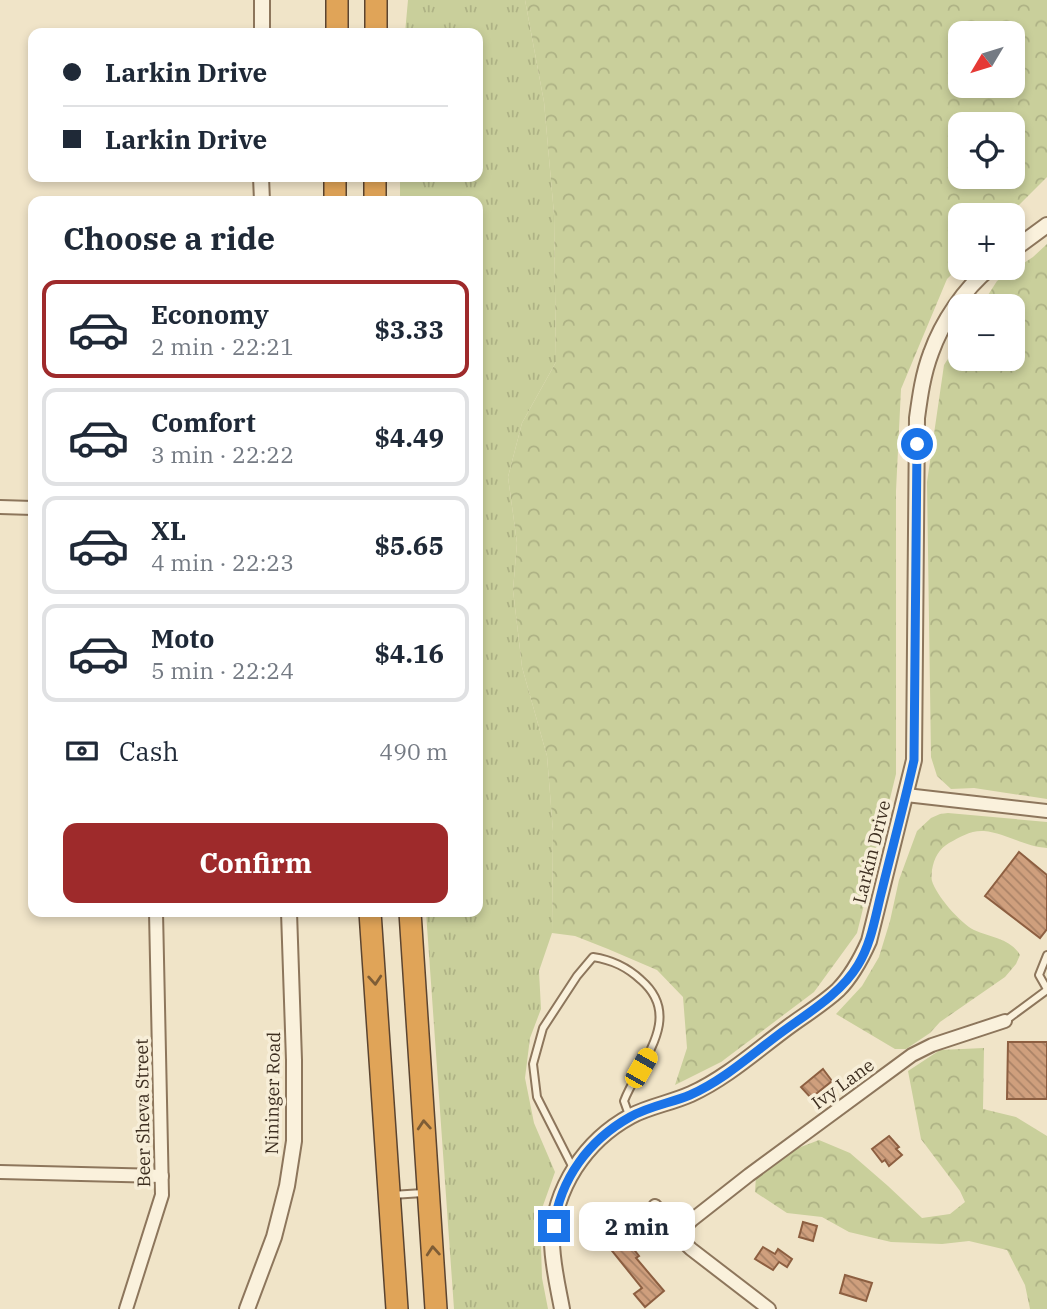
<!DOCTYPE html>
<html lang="en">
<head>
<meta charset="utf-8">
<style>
  :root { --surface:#fff; --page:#f2f2f3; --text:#1f2937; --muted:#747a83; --line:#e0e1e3; --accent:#9e2a2b }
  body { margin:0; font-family:"IBM Plex Serif",serif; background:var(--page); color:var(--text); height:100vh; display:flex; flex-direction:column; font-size:26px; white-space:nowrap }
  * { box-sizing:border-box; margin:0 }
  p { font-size:23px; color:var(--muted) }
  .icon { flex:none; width:38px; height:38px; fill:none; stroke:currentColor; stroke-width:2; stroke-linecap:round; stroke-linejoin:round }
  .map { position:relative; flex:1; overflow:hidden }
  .details { position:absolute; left:28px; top:196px; width:455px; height:721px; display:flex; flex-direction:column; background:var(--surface); border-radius:14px; box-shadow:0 4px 10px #0003 }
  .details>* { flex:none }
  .top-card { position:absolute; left:28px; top:28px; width:455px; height:154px; border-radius:14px; box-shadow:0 4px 10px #0003; display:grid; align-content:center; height:154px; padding:0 35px; background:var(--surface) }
  .needle { width:46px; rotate:232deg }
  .buttons { position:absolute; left:948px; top:21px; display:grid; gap:14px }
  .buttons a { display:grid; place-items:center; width:77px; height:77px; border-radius:14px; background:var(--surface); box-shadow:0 4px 10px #0003; font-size:35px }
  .end { position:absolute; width:32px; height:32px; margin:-16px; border:9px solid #1a73e8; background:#fff; box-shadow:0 0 0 4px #fff }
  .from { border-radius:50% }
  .bubble { position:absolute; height:49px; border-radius:14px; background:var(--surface); box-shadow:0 4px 10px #0003; font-size:23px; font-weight:800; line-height:49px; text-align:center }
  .car { position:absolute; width:21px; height:42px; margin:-21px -10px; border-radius:9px; box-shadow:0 0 5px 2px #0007; background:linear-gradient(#f5c518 24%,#345 0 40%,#f5c518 0 76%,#345 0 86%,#f5c518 0) }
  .top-card b { display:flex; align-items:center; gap:24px; height:66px; font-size:26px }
  .top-card b+b { border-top:2px solid var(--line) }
  .top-card i { width:18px; height:18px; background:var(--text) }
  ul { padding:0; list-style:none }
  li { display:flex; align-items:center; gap:21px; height:98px; margin:0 14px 10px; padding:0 21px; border:4px solid var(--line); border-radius:14px }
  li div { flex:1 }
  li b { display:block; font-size:26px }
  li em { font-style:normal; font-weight:800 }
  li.selected { border-color:var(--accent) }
  li>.icon { width:63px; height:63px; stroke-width:1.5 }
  h2 { padding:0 35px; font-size:32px; line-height:84px }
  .pay { display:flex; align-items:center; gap:18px; height:77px; padding:0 35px; font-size:26px }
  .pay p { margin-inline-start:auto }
  .cta { display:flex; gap:14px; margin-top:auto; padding:14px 35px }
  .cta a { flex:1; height:80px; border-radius:14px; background:var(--accent); color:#fff; font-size:28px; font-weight:800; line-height:80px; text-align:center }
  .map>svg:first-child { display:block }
  .grass { fill:url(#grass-tufts) }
  .forest { fill:url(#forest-crowns); fill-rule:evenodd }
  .building { fill:url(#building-back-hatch); stroke:#8d5f41; stroke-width:2 }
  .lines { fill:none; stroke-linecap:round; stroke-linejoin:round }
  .service-casing { stroke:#8d765c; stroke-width:10 }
  .minor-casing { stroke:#8d765c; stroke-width:16 }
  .tertiary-casing { stroke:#8d765c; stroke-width:18 }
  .motorway-casing { stroke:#5b4430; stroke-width:24 }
  .service { stroke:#faf1dc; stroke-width:6 }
  .minor { stroke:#faf1dc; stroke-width:12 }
  .tertiary { stroke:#faf1dc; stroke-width:14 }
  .motorway { stroke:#e0a458; stroke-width:21 }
  .oneway { stroke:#7e5d36 }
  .route { stroke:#1a73e8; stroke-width:9 }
  .labels { text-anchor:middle; stroke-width:7; stroke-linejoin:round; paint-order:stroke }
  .street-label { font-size:18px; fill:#3d2e20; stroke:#f7eed8 }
</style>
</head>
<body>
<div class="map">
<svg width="1047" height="1309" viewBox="0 0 1047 1309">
  <defs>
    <pattern id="grass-tufts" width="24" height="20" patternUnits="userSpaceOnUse" patternTransform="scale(1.75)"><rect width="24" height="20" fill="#c9cf9b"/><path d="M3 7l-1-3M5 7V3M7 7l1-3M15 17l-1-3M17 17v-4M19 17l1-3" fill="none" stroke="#aeb285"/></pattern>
    <pattern id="forest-crowns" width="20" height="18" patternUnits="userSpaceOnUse" patternTransform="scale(1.75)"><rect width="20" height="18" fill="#c9cf9b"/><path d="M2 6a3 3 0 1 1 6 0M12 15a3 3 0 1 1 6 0" fill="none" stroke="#aeb285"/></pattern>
    <pattern id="building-back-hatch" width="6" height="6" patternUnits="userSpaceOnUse" patternTransform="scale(1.75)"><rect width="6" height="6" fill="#cf9f7d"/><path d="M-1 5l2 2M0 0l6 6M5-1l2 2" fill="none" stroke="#a98266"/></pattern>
  </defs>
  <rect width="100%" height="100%" fill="#f0e4c8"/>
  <polygon class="grass" points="408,0 525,0 544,102 554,214 556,362 522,423 508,477 517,543 513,590 522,667 547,756 553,831 552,933 539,971 541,1009 530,1038 525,1078 534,1123 555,1172 540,1214 542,1278 548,1309 454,1309 426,912 478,912 478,201 400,201 400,177 478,177 478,33 405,33"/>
  <g class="forest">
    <path d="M525,0H1047V177L1009,215H961V265L947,279L901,389L896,491V774L857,933L814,992L721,1062L675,1085L687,1048L683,997L657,970L608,949L575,936L552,933L553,831L547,756L522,667L513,590L517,543L508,477L522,423L556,362L554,214L544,102ZM961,33H1013V86H961ZM961,124H1013V177H961Z"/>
    <polygon points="1047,244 1047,799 974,788 951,789 937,776 931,757 927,482 944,365 961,339 961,359 1013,359 1013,306 981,306 997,281 1033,257"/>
    <path d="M948,813L1047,822V848C1025,847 1006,833 984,831C971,830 960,837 949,843C939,849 934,858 932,870C932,872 931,878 932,881C936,895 960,923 974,930C991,938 1010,938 1020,955L1016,964L1005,977L940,1022L930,1033L906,1049H895L836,1014L862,986L879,957L890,921L899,880L917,831L931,818L940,814Z"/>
    <polygon points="984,1048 983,1109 1016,1117 1047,1136 1047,1309 1030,1309 1025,1285 1007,1250 969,1241 942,1244 891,1242 849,1232 822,1217 787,1213 755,1192 756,1176 793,1150 819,1140 850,1153 888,1186 922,1218 950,1214 965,1202 960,1191 921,1139 908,1071 940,1050"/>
  </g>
  <g class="building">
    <polygon points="1019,852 1047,875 1047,929 1040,938 985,896"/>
    <polygon points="1008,1042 1047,1042 1047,1099 1007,1099"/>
    <polygon points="823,1069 832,1081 811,1098 801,1087"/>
    <polygon points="889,1136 899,1147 896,1149 902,1155 889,1166 885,1160 882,1162 872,1149"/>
    <polygon points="803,1222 817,1226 813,1241 799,1237"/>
    <polygon points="618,1229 639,1256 636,1258 664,1291 645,1307 634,1294 642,1288 600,1236 608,1230 611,1234"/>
    <polygon points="763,1247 775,1254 778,1249 792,1259 787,1267 779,1262 773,1270 755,1259"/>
    <polygon points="845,1275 872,1283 866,1301 840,1293"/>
  </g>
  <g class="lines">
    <defs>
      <g id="service">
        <polyline points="1047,955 1039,975 1047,989"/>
        <polyline points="1005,1021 1047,990"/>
        <path d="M574,1170L537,1097L533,1064L543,1028L577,976L593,957C613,960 627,967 641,980C685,1018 639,1062 624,1101L629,1115"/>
        <polyline points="392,1195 423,1193"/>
      </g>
      <g id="minor">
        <polyline points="0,507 33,508"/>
        <polyline points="906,795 1047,811"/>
        <polyline points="0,1172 162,1176"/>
        <polyline points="655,1206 668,1227 691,1249 769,1309"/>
        <polyline points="676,1235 693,1219 749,1175 912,1055 932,1045 1005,1021"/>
        <polyline points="126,1309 162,1195 156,912"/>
      </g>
      <g id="tertiary">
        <polyline points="262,33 262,0"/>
        <polyline points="261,177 262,201"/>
        <polyline points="1013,250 1047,225"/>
        <polyline points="247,1309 274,1237 287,1186 294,1141 294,1060 289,912"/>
        <path d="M562,1309C558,1287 552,1263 552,1241C554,1188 585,1141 631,1116C650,1106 671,1103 691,1094C726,1078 756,1051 787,1028C803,1016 823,1004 838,990C852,976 861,959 869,941L914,760L917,418C920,396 923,374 931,353C942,322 964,289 990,268"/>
      </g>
      <g id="motorway">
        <polyline points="337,33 337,0"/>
        <polyline points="376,33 376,0"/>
        <polyline points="335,177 335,201"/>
        <polyline points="375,177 375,201"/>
        <polyline points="370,912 397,1309"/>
        <polyline points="410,912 436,1309"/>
      </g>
    </defs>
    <use href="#service" class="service-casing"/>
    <use href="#minor" class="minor-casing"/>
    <use href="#tertiary" class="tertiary-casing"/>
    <use href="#motorway" class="motorway-casing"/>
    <use href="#service" class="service"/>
    <use href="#minor" class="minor"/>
    <use href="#tertiary" class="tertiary"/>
    <use href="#motorway" class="motorway"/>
  </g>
  <defs><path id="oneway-chevron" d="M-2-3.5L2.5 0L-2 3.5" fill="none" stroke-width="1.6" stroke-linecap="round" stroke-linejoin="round" transform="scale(1.75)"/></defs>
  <g class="oneway">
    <use href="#oneway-chevron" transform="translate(375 980) rotate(86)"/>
    <use href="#oneway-chevron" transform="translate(424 1125) rotate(-94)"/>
    <use href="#oneway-chevron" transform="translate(433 1251) rotate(-94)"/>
  </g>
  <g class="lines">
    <path class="route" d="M554,1226C560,1179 589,1140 630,1117C649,1106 671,1103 690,1095C722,1081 750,1056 778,1035C806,1014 840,995 858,965C871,944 875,918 881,894C892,849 904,805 914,760L917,444"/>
  </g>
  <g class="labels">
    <g class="street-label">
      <text transform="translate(872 852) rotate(-76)" y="6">Larkin Drive</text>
      <text transform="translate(843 1084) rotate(-36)" y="6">Ivy Lane</text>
      <text transform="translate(273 1093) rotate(-89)" y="6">Nininger Road</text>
      <text transform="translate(143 1113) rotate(-91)" y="6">Beer Sheva Street</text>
    </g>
  </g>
</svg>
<div class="buttons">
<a><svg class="needle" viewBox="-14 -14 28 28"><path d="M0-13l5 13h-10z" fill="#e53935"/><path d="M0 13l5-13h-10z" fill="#747a83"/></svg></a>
<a><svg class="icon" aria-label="locate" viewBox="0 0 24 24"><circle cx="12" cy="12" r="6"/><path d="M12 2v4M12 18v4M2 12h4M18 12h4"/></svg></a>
<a>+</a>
<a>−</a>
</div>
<i class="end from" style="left:917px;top:444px"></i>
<i class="end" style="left:554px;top:1226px"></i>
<div class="bubble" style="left:579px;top:1202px;width:116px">2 min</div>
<i class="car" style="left:641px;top:1068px;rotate:30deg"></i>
<div class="top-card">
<b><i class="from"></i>Larkin Drive</b>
<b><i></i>Larkin Drive</b>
</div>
<section class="details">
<h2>Choose a ride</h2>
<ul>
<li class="selected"><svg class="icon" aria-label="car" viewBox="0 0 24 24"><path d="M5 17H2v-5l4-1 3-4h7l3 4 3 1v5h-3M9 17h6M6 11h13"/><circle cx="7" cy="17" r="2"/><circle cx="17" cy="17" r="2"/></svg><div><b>Economy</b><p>2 min · 22:21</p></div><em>$3.33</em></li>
<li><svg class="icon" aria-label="car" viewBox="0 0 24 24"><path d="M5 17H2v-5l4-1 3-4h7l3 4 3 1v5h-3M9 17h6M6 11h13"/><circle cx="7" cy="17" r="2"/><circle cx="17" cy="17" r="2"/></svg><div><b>Comfort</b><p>3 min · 22:22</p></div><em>$4.49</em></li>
<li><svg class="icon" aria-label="car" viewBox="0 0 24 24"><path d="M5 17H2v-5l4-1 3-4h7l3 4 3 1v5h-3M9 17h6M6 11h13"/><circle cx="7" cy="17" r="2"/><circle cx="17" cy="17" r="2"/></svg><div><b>XL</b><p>4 min · 22:23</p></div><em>$5.65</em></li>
<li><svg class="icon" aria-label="car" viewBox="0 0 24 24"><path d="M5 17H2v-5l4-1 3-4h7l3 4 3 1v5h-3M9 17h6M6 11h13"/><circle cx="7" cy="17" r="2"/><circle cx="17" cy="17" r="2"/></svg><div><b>Moto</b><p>5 min · 22:24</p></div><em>$4.16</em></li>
</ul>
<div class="pay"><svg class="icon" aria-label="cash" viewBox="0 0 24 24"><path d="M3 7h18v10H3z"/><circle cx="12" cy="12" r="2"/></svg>Cash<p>490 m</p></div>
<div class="cta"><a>Confirm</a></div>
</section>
</div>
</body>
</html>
